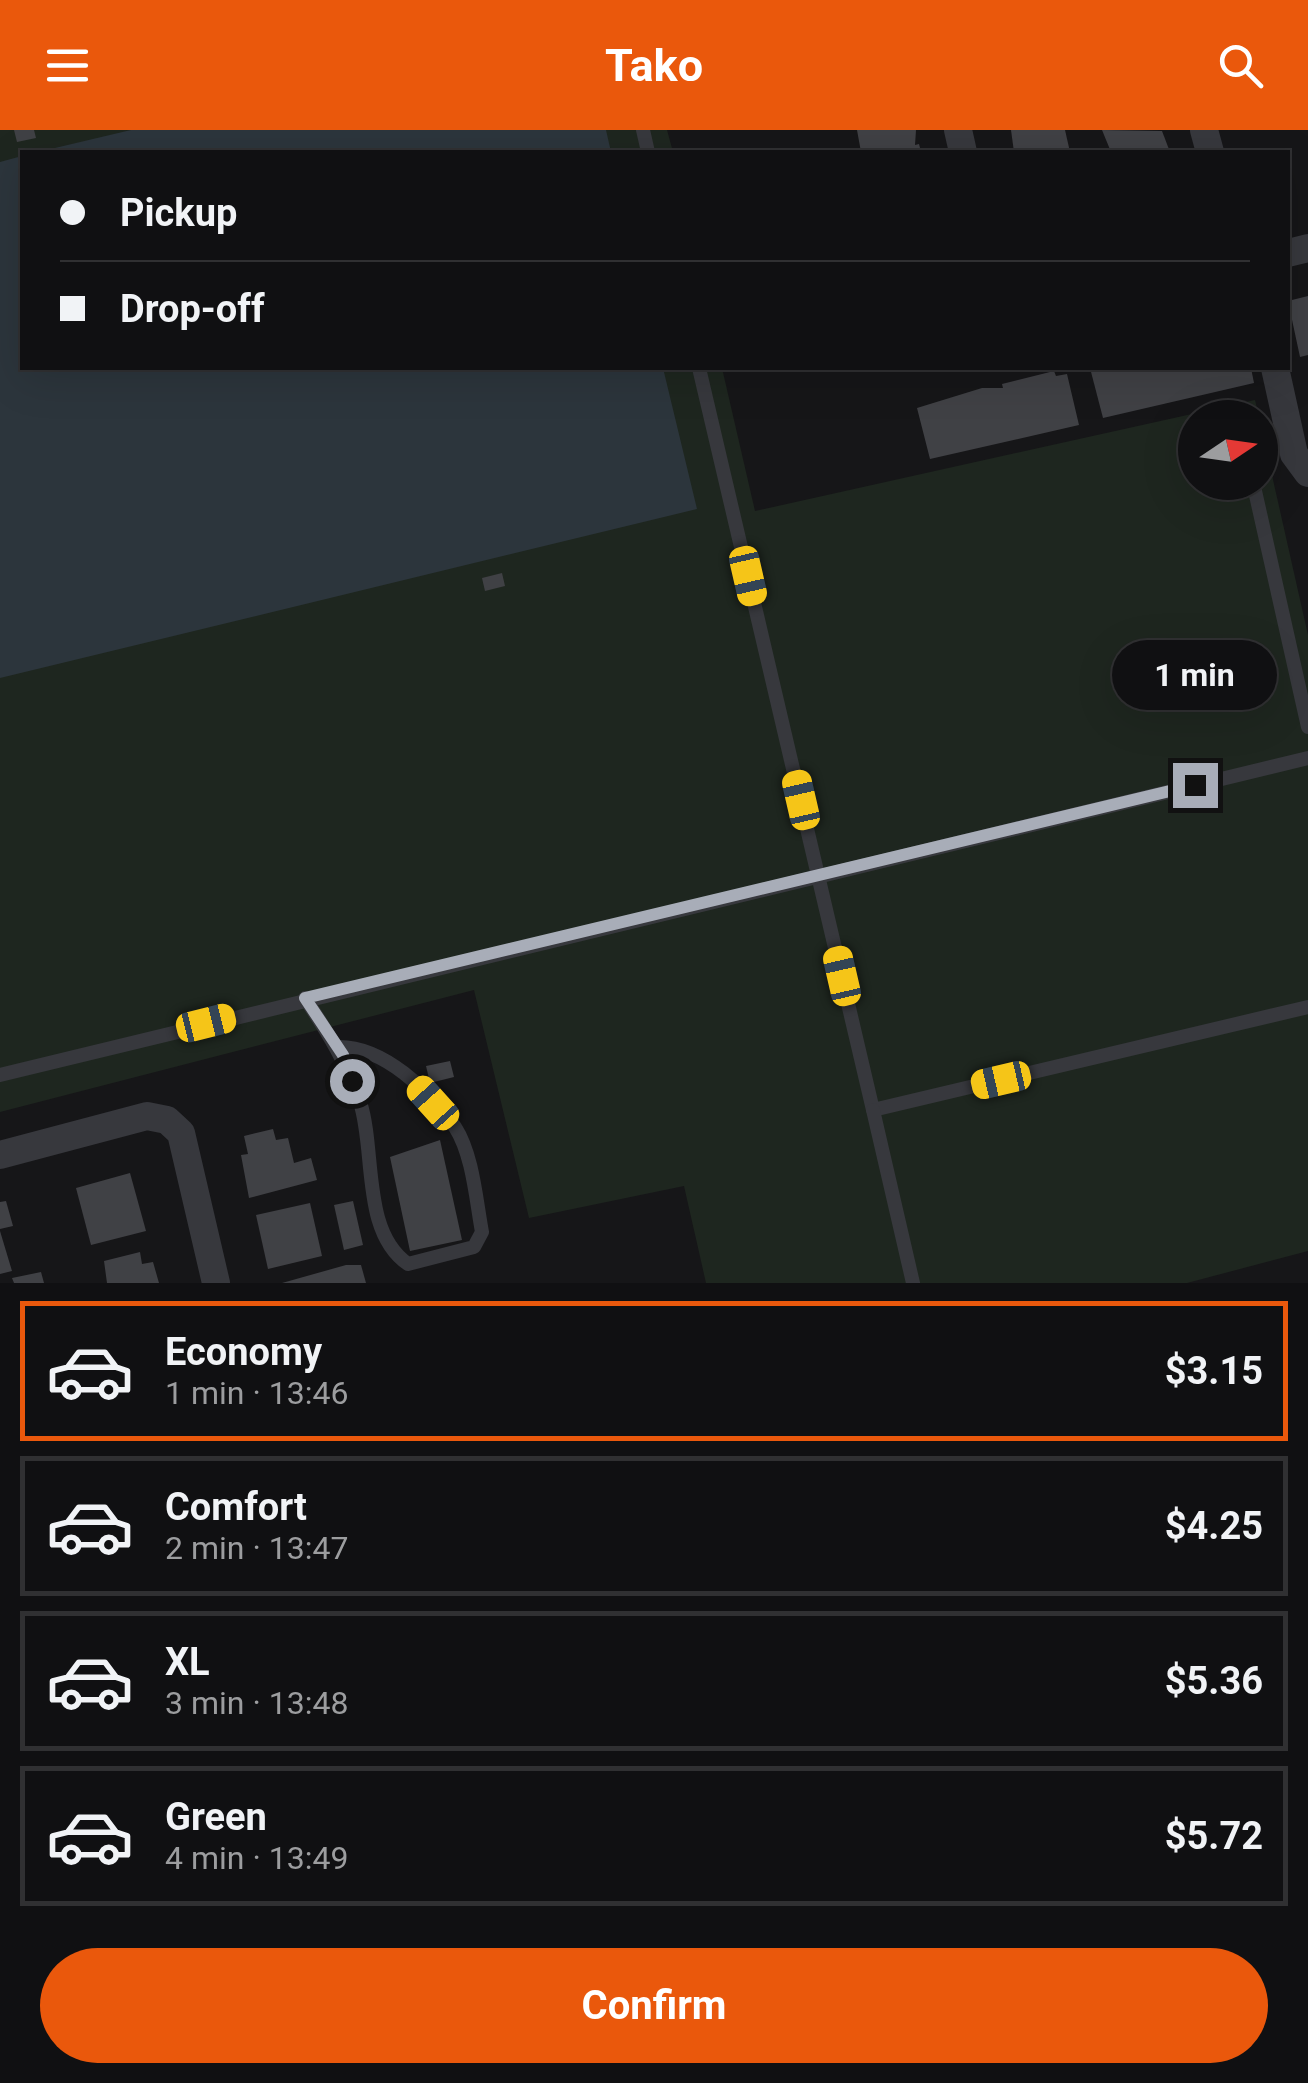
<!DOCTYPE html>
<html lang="en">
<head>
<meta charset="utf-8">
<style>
  :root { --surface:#101012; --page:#1e1e20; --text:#f1f3f6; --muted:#9c9d9f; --line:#303032; --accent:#ea580c }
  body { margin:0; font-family:Roboto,sans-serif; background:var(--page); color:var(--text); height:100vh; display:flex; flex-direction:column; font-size:38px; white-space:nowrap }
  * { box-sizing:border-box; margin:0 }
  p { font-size:32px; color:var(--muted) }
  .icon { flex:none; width:55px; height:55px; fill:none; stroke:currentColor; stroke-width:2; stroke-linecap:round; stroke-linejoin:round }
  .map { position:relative; height:1153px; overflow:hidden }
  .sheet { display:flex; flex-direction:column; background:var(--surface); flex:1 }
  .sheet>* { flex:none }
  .guide { position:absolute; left:20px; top:20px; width:1270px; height:220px; border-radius:0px; box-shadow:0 10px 40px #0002,0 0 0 2px var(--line); display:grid; align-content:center; height:220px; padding:0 40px; background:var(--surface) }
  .needle { width:65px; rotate:77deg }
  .buttons { position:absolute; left:1178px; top:270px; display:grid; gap:20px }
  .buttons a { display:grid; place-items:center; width:100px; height:100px; border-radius:50%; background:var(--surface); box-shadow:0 10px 40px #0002,0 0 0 2px var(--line); font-size:50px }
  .end { position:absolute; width:45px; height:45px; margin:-22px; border:12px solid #a8adb8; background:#111; box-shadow:0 0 0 5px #111 }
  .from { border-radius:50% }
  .bubble { position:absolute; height:70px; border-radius:35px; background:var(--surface); box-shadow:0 10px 40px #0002,0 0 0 2px var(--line); font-size:32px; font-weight:700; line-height:70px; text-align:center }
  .car { position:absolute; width:30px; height:60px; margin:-30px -15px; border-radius:12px; box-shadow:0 0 8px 2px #0007; background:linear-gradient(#f5c518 24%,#345 0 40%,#f5c518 0 76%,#345 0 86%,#f5c518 0) }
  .guide b { display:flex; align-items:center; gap:35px; height:95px; font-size:38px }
  .guide b+b { border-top:2px solid var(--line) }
  .guide i { width:25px; height:25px; background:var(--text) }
  ul { padding:18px 0 0; list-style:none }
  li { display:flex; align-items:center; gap:30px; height:140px; margin:0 20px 15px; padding:0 20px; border:5px solid var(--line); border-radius:0px }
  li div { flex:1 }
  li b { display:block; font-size:38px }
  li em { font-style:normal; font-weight:700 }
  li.active { border-color:var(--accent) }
  li>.icon { width:90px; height:90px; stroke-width:1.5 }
  .action { display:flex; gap:20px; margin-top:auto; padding:20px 40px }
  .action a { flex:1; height:115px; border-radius:60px; background:var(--accent); color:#fff; font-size:40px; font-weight:700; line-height:115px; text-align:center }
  header { display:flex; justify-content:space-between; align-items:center; height:130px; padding:0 40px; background:var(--accent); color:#fff; font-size:45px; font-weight:700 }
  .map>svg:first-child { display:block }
  .green { fill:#1e261f }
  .water { fill:#2c353c }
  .building { fill:#404145 }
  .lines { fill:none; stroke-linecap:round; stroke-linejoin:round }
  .service { stroke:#37383d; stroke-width:14 }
  .minor { stroke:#37383d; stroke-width:28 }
  .route { stroke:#a8adb8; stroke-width:12 }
</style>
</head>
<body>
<header><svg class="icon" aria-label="menu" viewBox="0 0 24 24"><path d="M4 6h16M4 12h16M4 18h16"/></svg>Tako<svg class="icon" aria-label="search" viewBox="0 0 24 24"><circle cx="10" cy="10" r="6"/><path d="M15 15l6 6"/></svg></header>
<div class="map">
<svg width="1308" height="1153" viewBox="0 0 1308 1153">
  <rect width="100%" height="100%" fill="#161618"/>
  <polygon class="green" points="0,0 667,0 673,22 22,22 22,238 722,238 755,381 1255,270 1259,287 1195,288 1195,352 1260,352 1260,292 1308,505 1308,1121 1187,1153 706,1153 684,1056 529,1088 474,860 0,982"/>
  <g class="water">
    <polygon points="131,0 606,0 611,22 38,22"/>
    <polygon points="22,26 22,238 663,238 697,379 0,548 0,32"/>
  </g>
  <g class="building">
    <polygon points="14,0 34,0 36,8 17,12"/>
    <polygon points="857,0 916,0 915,15 919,14 921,22 861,22"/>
    <polygon points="1011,0 1065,0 1070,22 1014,22"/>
    <polygon points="1102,0 1162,1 1170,22 1111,22"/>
    <polygon points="1308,166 1308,225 1300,227 1288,171"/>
    <polygon points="1090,238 1251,238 1254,253 1103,288"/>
    <polygon points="1054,241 1056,246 1067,244 1079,295 930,329 917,278 982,258 1003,258 1002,254"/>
    <polygon points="502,443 505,456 485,461 482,448"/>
    <polygon points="450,931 454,947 430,953 426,936"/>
    <polygon points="273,999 276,1010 288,1008 294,1033 311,1028 317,1050 249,1068 241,1025 248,1024 244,1006"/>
    <polygon points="440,1010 462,1110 410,1121 390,1027"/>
    <polygon points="130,1043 146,1101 91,1115 76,1058"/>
    <polygon points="6,1071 13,1096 0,1099 0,1072"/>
    <polygon points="353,1071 363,1115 344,1120 334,1075"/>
    <polygon points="310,1073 322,1126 268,1139 256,1085"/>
    <polygon points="0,1101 12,1141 0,1144"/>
    <polygon points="140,1122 142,1134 153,1132 159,1153 107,1153 104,1131"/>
    <polygon points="346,1135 361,1135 366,1153 282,1153"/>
    <polygon points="41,1142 44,1153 14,1153 12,1148"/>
  </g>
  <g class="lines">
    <g class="service">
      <polyline points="643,0 648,22"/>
      <polyline points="699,238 873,980 1308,877"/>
      <polyline points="1238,287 1238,288"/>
      <polyline points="1253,352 1308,597"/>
      <path d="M305,868C328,903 347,933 360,972C376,1021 361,1102 408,1134L474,1117L482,1102C476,1070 473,1025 455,997C430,961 383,916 338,917"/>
      <polyline points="0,945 1308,628"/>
      <polyline points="873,980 913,1153"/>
    </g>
    <g class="minor">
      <polyline points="958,0 963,22"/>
      <polyline points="1204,0 1210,22"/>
      <polyline points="1288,123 1308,118"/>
      <polyline points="1275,238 1294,324 1308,343"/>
      <polyline points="0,1025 147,986 167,990 181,1003 216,1153"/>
    </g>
  </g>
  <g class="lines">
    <polyline class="route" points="352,951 343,925 305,868 1195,655"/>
  </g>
</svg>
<div class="buttons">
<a><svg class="needle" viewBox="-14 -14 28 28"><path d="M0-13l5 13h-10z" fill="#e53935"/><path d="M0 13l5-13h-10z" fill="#9c9d9f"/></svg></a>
</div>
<i class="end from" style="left:352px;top:951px"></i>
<i class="end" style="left:1195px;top:655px"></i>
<div class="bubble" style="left:1112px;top:510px;width:165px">1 min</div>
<i class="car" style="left:748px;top:446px;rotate:167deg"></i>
<i class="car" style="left:801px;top:670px;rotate:347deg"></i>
<i class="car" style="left:842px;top:846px;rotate:347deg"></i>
<i class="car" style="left:206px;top:893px;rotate:76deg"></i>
<i class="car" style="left:1001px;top:950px;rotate:257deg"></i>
<i class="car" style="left:433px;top:973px;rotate:318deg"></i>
<div class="guide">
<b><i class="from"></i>Pickup</b>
<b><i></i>Drop-off</b>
</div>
</div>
<section class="sheet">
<ul>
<li class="active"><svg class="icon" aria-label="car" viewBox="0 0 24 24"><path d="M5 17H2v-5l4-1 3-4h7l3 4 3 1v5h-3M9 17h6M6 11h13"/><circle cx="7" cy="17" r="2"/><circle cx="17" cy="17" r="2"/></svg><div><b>Economy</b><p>1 min · 13:46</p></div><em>$3.15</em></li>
<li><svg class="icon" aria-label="car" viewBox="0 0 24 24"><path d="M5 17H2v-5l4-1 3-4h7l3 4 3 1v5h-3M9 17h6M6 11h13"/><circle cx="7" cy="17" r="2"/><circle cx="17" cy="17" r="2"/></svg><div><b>Comfort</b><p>2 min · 13:47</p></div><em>$4.25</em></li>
<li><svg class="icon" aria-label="car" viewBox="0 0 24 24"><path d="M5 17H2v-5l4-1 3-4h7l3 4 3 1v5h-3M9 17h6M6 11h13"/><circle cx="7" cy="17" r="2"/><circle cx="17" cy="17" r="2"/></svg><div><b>XL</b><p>3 min · 13:48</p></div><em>$5.36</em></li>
<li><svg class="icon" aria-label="car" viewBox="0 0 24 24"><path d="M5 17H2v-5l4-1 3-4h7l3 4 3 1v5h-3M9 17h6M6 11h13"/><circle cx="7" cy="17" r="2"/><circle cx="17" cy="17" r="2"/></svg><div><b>Green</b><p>4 min · 13:49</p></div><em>$5.72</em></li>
</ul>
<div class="action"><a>Confirm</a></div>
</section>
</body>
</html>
